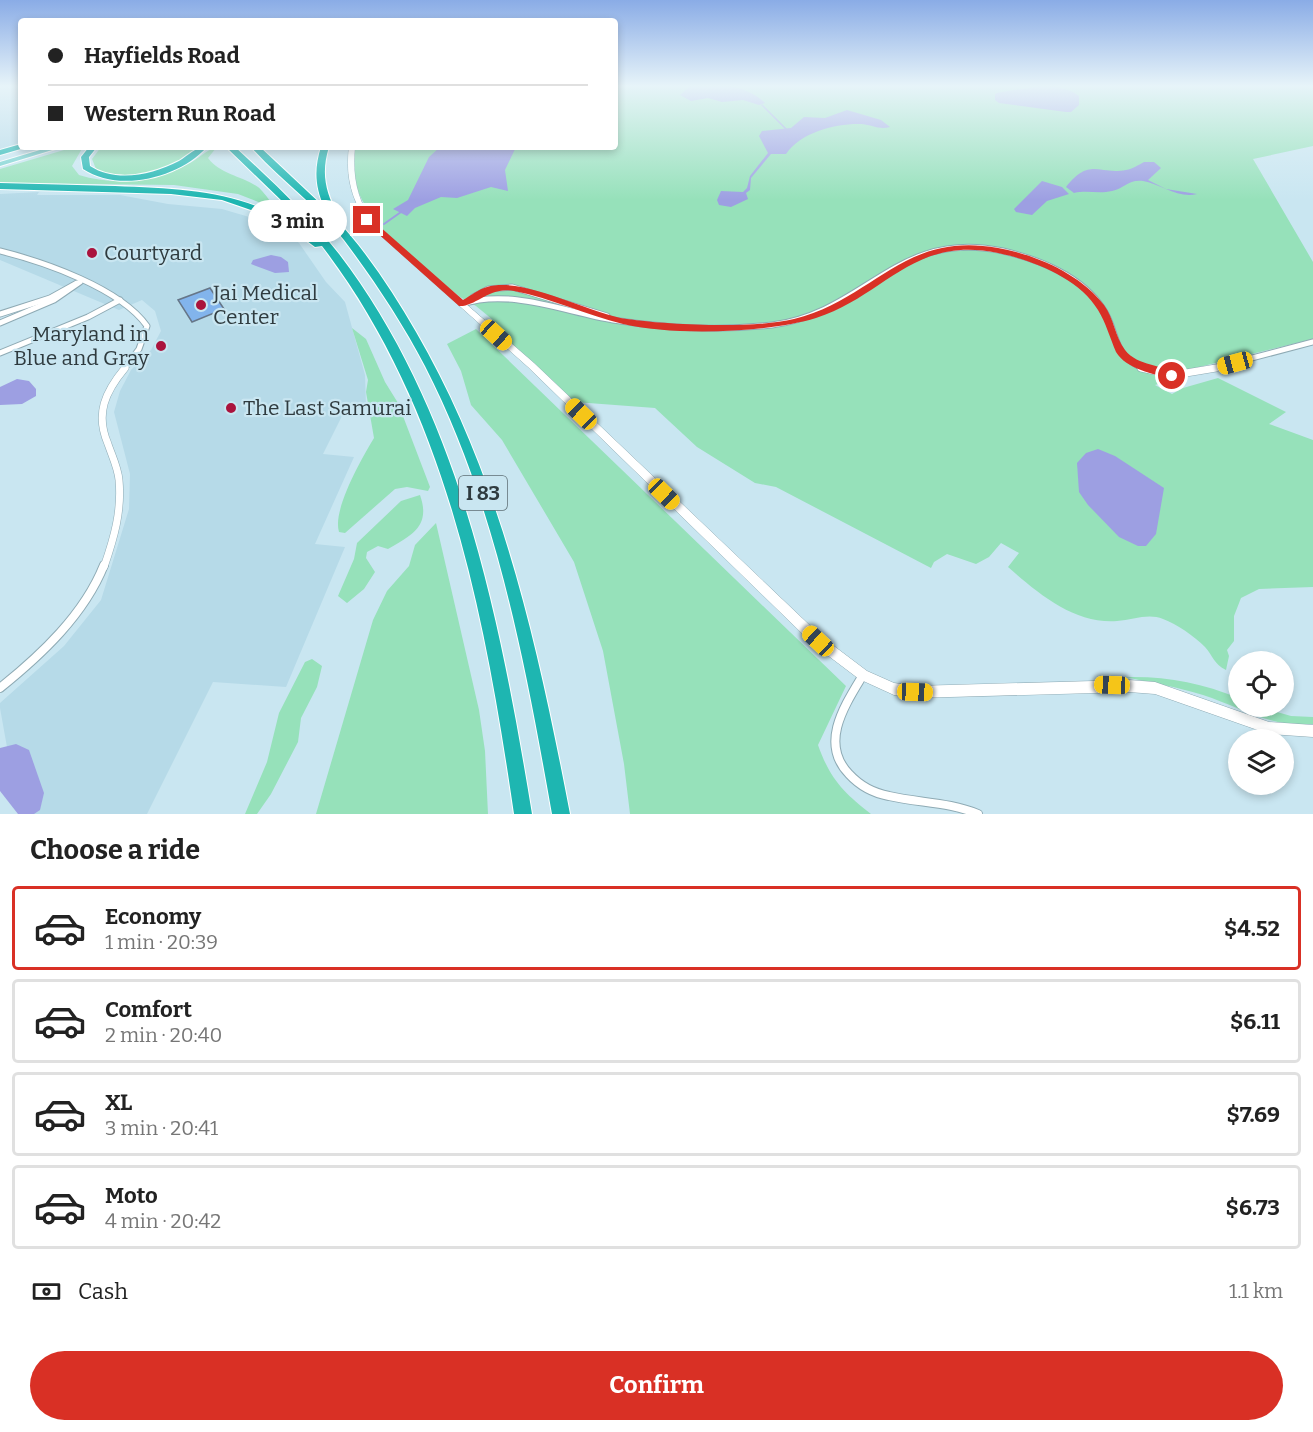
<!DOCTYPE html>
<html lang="en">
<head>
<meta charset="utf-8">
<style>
  :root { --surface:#fff; --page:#f2f2f2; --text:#222; --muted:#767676; --line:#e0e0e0; --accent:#d93025 }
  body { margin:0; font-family:Bitter,serif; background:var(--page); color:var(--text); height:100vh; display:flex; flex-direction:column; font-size:22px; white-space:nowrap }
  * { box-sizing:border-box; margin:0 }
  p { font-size:20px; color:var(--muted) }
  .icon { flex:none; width:33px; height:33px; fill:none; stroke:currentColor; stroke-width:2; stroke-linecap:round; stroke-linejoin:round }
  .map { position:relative; height:814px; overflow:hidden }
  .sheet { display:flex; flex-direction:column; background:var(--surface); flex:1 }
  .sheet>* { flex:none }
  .hud { position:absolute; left:18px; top:18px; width:600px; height:132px; border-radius:6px; box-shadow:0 3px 9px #0003; display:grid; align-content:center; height:132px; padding:0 30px; background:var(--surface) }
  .fabs { position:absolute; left:1228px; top:651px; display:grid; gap:12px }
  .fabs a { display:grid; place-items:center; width:66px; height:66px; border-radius:50%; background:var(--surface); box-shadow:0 3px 9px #0003; font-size:30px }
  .end { position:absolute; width:27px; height:27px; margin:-14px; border:8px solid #d93025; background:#fff; box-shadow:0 0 0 3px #fff }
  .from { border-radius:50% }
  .bubble { position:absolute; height:42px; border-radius:21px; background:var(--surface); box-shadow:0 3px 9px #0003; font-size:20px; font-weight:700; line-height:42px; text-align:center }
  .car { position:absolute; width:18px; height:36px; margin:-18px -9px; border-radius:8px; box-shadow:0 0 4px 2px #0007; background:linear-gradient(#f5c518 24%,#345 0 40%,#f5c518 0 76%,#345 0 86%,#f5c518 0) }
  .hud b { display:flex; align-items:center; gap:21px; height:57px; font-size:22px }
  .hud b+b { border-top:2px solid var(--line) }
  .hud i { width:15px; height:15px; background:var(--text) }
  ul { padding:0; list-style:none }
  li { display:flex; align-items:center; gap:18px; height:84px; margin:0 12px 9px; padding:0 18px; border:3px solid var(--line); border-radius:6px }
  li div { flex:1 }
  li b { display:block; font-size:22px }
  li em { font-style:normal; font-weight:700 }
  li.on { border-color:var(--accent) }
  li>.icon { width:54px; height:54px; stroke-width:1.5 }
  h2 { padding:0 30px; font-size:27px; line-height:72px }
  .pay { display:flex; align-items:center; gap:15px; height:66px; padding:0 30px; font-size:22px }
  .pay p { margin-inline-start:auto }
  .primary-button { display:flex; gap:12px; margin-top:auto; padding:12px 30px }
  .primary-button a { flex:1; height:69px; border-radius:36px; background:var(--accent); color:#fff; font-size:24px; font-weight:700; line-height:69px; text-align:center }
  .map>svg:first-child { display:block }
  .built { fill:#b6dae8 }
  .green { fill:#96e1ba }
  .water { fill:#9d9fe2 }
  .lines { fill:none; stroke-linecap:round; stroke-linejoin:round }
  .stream-far1 { stroke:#9d9fe2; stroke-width:1.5 }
  .stream { stroke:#9d9fe2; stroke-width:2 }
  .building { fill:#82b4ec; stroke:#667688; stroke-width:1.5 }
  .street-far2-casing { stroke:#8eaab4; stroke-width:7 }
  .street-far1-casing { stroke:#8eaab4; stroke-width:8 }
  .street-casing { stroke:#8eaab4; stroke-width:10 }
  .secondary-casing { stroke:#8eaab4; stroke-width:1 }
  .primary-casing { stroke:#fff; stroke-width:2 }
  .highway-casing { stroke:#fff; stroke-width:2 }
  .street-far2 { stroke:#fff; stroke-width:5 }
  .street-far1 { stroke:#fff; stroke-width:7 }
  .street { stroke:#fff; stroke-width:8 }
  .secondary { fill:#fff; fill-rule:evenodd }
  .primary { fill:#78d3d0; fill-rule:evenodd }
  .highway { fill:#1eb6b1; fill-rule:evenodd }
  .route { fill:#d93025 }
  .poi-dot { fill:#aa133d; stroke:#c9e6f1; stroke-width:2 }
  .labels { text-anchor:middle; stroke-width:4.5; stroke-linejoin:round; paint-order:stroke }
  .shield { fill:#c9e6f1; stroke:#5d6e74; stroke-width:1.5 }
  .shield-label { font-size:20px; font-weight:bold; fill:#2f3b3f }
  .poi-label { font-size:21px; fill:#2f3b3f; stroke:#c9e6f1; text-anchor:start }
</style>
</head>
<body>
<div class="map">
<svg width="1313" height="814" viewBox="0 0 1313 814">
  <rect width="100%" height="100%" fill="#c9e6f1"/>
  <g class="built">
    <polygon points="0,86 21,86 21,144 0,151"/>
    <polygon points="39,192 37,195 120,195 168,204 222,209 277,225 299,243 326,282 345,302 365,375 366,406 343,414 323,454 354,457 315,544 345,547 286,687 213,682 147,814 19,814 0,708 0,703 64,646 101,600 129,509 130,474 114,412 120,391 131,370 151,350 161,331 155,311 142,300 119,310 0,260 0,194"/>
  </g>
  <g class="green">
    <path d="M615,86H1313V146L1253,159L1313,262V339L1179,372L1168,381L1155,385L1172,394L1183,388L1218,378L1286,412L1269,424L1313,440V587L1259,589L1241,598L1234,616V641L1227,650L1229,656L1226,670C1214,664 1213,656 1205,647C1194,636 1177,624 1163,619C1148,613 1133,620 1117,621C1074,624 1039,594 1008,567L1019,553L1001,543L989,557L976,564L947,554L934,562L931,568L776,487L755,483L697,447L655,408L575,402L508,341L493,320L476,306L460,297L388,238L372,222L376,219C357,199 350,175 355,147H615Z"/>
    <path d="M74,147H83L72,166L79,175C114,186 155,182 188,164C197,160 207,149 216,148L208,158C220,174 242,176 258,187C262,190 267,197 270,201L266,205L238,194L174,185L0,183V169Z"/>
    <path d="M101,147H199C183,171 121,183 96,169L92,159Z"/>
    <path d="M352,328L366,339L385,382L398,403L430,487L428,491L407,487L395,489L345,533L339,532C332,510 362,458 374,438L366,392L368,380Z"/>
    <path d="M476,329L846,686L818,745C830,779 844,793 871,814H630L624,764L603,651L574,562L502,440L471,405L461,371L447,344Z"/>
    <path d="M420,495C431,526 412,535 388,549L378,546L367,552L366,558L375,572L364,589L347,603L338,596L354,559L357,543L401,501Z"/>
    <polygon points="436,523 479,710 485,751 488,814 316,814 373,620 387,591 409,566 415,545"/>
    <polygon points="312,659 322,666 317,687 301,718 298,742 271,794 257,814 245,814 267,762 279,713 305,662"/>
    <path d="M1126,677C1167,676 1201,683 1239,698V706L1259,707L1291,716L1313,717V724C1271,728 1240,707 1203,695C1178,687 1151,683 1126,677Z"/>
  </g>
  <g class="water">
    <path d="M690,86C719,86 743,82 765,103L759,105L743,100L722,102L708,98L691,101L680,95Z"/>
    <path d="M1041,86C1053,86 1069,88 1079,96V105L1071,112H1066L999,103L995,100V94C1003,90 1029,89 1041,86Z"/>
    <path d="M847,110L881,120L890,127C880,130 872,125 862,124C836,123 801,132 786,154H771L751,178L750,190L746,193L748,199L731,207L719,205L717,200L721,191L743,192L747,188L750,176L768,153L759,136L762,131L791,128L804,117L825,118Z"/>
    <polygon points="440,147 516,147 505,170 508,191 491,187 457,198 441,197 415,208 407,216 393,209 408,200 429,157"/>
    <path d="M1144,162H1154L1161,168L1148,180L1166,189L1197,194C1179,199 1160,184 1143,181C1129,179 1123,189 1112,191C1099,194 1087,190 1074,193L1066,187C1090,157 1098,175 1126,170C1133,169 1138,165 1144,162Z"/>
    <polygon points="1042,181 1062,187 1069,194 1047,201 1032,215 1016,212 1014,209"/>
    <polygon points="271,255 281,257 288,262 289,272 275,273 251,264 253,260"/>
    <polygon points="17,379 29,381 36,389 36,396 22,404 0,405 0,387"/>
    <polygon points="1098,449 1115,456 1164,488 1156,534 1146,546 1138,546 1119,537 1088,505 1079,492 1077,463 1086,453"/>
    <polygon points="16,744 29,750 44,793 40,810 34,814 18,814 0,791 0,748"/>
  </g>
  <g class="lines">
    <polyline class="stream-far1" points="762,105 786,129"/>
    <polyline class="stream" points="384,224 401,212"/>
  </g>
  <polygon class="building" points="210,288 224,309 192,322 178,300"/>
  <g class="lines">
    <defs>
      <g id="street-far2">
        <path d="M0,251C44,262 120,288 147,326L139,349L124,369"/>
        <polyline points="473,297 488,289 512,287 607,316"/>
        <path d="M462,304C510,288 565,312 613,320C665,328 720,331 772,325C866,313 897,228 1003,251C1038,259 1082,276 1103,309C1119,333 1111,356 1145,369"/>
        <polyline points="0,314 50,298 77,283"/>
        <polyline points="0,323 54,300 80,282"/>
        <polyline points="0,353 88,317 120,300"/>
        <polyline points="1210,369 1313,342"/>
      </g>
      <g id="street-far1">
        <polyline points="1141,368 1174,375 1216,368"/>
        <path d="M104,567C114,538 122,511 119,480C118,468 112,456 108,444C95,414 105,392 125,368"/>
      </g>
      <g id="street">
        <path d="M863,675C845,705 819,743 849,774C860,786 873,793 889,796C919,803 949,802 978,814"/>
        <path d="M0,688C41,655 84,615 104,565"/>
      </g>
      <path id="secondary" d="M349,147H355C352,175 357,201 374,224L534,363L822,637L867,671L894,683L915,686L1129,680L1155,682L1269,722L1313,725V737L1269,734L1155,694L1129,692L915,698L894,695L859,679L814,645L528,367L370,226C352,202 345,177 349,147Z"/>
      <polygon id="primary" points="50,147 62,147 0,166 0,162"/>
      <g id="highway">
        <polygon points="21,144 21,147 24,148 0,155 0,150"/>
        <path d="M89,147H97L89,157L90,166C116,183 152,175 179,161C189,155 195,147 207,147C179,178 119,193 83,169L81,157Z"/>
        <path d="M226,147H235C272,181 308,215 339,254C461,414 500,620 532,814H514C485,616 447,409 322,246L315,247L291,229L268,216L222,200L171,194L0,189V183C39,184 77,185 115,186C193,189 251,191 316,239L283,202Z"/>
        <path d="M251,147H260L324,207C315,186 314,169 321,147H329C321,172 325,192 338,215L334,217C366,251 393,292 416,332C502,480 538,648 570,814H552C525,662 496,504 425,366C402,322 374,280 344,240C317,205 280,180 251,147Z"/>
      </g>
    </defs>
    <use href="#street-far2" class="street-far2-casing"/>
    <use href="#street-far1" class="street-far1-casing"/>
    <use href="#street" class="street-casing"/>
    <use href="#secondary" class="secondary-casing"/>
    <use href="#primary" class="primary-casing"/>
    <use href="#highway" class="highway-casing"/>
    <use href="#street-far2" class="street-far2"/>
    <use href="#street-far1" class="street-far1"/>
    <use href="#street" class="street"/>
    <use href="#secondary" class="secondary"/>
    <use href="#primary" class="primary"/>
    <use href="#highway" class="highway"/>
  </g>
  <linearGradient id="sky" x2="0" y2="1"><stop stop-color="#8aace6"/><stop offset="0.43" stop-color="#e7f4f9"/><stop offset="1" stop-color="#e7f4f9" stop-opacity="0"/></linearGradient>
  <rect width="1313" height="200" fill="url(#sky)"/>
  <path class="route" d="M365,218H370L463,300C470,296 479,289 487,287C524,276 587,313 627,319C670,325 752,329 794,319C875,299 902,231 998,248C1037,255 1080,274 1104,305C1114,318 1115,337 1125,350C1138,367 1163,363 1176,376L1172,379C1154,374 1126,369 1116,352C1110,338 1106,323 1098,310C1079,278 1032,260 998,253C913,235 885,296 816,318C767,333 673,336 623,324C586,315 551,298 514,291C489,286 476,307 459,306L365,222Z"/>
  <g class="poi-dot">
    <circle cx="92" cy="253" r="6"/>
    <circle cx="201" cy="305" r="6"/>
    <circle cx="161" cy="346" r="6"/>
    <circle cx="231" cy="408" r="6"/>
  </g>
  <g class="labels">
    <rect class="shield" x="459" y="476" width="48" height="34" rx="4.5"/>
    <g class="shield-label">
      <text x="483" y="500">I 83</text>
    </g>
    <g class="poi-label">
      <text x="104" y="260">Courtyard</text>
      <text x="213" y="300">Jai Medical<tspan x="213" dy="24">Center</tspan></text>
      <text x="149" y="341" text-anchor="end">Maryland in<tspan x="149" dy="24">Blue and Gray</tspan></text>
      <text x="243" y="415">The Last Samurai</text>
    </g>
  </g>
</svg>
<div class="fabs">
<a><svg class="icon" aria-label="locate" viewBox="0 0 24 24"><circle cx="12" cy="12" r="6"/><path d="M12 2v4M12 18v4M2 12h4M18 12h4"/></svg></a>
<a><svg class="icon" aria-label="layers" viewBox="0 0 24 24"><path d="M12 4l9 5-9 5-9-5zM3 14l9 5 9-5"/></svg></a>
</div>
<i class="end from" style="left:1172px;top:376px"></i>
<i class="end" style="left:367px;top:220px"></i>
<div class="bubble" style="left:248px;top:200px;width:99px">3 min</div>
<i class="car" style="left:496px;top:335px;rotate:132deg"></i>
<i class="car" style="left:1235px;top:363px;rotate:255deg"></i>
<i class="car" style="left:581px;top:414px;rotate:314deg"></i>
<i class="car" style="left:664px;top:494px;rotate:134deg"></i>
<i class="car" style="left:818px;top:641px;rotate:313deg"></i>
<i class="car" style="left:1112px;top:685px;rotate:272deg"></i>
<i class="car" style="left:915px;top:692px;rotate:92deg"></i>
<div class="hud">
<b><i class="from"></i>Hayfields Road</b>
<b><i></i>Western Run Road</b>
</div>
</div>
<section class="sheet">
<h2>Choose a ride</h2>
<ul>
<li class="on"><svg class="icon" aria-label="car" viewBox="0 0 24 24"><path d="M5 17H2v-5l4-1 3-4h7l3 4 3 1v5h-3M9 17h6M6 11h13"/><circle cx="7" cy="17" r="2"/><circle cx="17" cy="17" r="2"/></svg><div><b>Economy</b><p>1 min · 20:39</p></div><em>$4.52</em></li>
<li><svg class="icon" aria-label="car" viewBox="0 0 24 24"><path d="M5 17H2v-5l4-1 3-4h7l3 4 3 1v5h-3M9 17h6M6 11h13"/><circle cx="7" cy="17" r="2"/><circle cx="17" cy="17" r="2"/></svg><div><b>Comfort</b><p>2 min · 20:40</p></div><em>$6.11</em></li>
<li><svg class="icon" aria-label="car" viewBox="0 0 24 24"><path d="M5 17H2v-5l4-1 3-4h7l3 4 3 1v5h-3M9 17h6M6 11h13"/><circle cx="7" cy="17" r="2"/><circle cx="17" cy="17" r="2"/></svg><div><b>XL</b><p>3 min · 20:41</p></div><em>$7.69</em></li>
<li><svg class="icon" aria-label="car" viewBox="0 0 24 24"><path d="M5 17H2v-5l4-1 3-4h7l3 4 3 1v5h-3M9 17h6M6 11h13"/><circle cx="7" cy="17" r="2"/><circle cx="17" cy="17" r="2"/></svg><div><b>Moto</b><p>4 min · 20:42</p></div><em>$6.73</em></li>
</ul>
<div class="pay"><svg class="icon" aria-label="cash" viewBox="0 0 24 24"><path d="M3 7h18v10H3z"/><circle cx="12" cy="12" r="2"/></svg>Cash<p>1.1 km</p></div>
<div class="primary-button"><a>Confirm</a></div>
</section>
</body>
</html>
